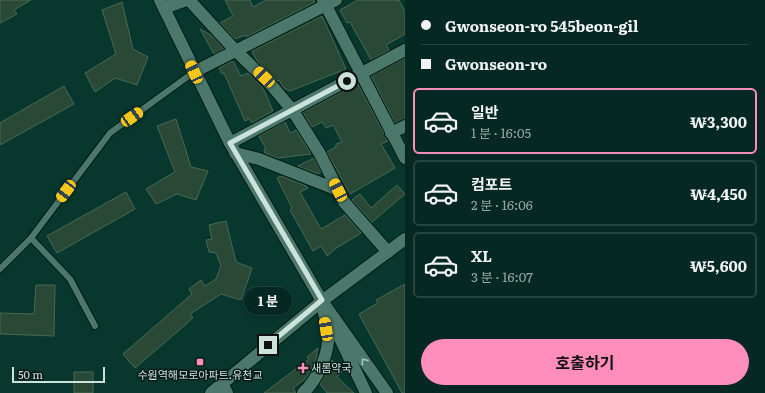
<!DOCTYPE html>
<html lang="ko">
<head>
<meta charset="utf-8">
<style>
  :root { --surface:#052922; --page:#13352f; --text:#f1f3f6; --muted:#97a6a5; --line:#264540; --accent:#ff8eba }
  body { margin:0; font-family:Literata,"Noto Sans KR",serif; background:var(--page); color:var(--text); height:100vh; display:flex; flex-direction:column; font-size:15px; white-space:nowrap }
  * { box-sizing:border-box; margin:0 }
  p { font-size:13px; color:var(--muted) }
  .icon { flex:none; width:22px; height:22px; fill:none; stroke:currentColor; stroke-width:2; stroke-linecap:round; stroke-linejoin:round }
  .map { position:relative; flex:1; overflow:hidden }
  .side { display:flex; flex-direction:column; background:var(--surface); width:360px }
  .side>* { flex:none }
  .hud { display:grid; align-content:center; height:88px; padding:0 16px; background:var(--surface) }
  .scale { position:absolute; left:12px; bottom:10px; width:93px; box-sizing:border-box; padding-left:4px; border:2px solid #cce3dc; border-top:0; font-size:11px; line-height:14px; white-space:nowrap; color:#cce3dc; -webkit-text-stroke:3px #081a16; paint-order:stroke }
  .end { position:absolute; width:18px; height:18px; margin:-9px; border:5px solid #cce3dc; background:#111; box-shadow:0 0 0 2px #111 }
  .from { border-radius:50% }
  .bubble { position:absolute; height:28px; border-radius:14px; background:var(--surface); box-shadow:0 2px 6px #0003,0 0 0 1px var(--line); font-size:13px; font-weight:700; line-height:28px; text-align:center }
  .car { position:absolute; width:12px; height:24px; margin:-12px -6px; border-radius:5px; box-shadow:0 0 3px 1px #0007; background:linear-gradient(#f5c518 24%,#345 0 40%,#f5c518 0 76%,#345 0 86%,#f5c518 0) }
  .hud b { display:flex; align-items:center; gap:14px; height:38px; font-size:15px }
  .hud b+b { border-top:1px solid var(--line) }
  .hud i { width:10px; height:10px; background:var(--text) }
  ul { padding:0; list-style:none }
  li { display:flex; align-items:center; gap:12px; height:66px; margin:0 8px 6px; padding:0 8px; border:2px solid var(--line); border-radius:6px }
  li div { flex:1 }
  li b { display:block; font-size:15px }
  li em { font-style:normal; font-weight:700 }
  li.on { border-color:var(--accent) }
  li>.icon { width:36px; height:36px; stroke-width:1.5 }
  .action { display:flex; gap:8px; margin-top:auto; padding:8px 16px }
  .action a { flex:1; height:46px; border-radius:24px; background:var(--accent); color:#111; font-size:16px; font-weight:700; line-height:46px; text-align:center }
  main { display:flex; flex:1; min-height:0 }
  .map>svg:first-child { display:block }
  .building { fill:#294936; stroke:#486a55 }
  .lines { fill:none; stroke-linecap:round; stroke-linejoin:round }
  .lane-casing { stroke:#001c16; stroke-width:8 }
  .street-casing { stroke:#001c16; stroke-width:14 }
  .secondary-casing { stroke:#001c16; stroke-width:14 }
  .lane { stroke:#4c786c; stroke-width:6 }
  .street { stroke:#4c786c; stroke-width:12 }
  .secondary { stroke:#4c786c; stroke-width:12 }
  .oneway { stroke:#a6c3ba }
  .route { stroke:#cce3dc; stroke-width:5 }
  .poi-dot { fill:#ff8eba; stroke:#081a16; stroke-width:1.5 }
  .labels { text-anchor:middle; stroke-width:3; stroke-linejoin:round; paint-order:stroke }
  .poi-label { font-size:11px; fill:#cce3dc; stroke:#081a16; text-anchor:start }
</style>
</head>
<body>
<main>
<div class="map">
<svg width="405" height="393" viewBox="0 0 405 393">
  <rect width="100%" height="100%" fill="#07372d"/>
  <g class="building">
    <polygon points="0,0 31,0 14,10 17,14 0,23"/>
    <polygon points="225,0 250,0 253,7 266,0 314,0 315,2 246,37 245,35 235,39 220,23 233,16"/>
    <polygon points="358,0 399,0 405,12 405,34 386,45 389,50 371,60 350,22 347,23 340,10"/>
    <polygon points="122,2 133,49 148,57 137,85 115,78 95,92 85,73 116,54 102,10"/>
    <polygon points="322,16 346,69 290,91 284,88 279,80 277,81 257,61 252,51"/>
    <polygon points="200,29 211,35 224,49 214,54"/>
    <polygon points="405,58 405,119 395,123 371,76"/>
    <polygon points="233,61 241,76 248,73 263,88 273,111 252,123 249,119 245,121 224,73 222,74 219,68"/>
    <polygon points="358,84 388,141 381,144 395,168 350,194 327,152 336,147 336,144 342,142 333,125 326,128 322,122 312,127 303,112"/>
    <polygon points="64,86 74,104 0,145 0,123"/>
    <polygon points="176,119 191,167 208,171 196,200 177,194 156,204 146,189 175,172 157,126"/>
    <polygon points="285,122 290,133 296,130 311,154 278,158 265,153 264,150 266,149 259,136"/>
    <polygon points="314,158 321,172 318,174 298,166"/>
    <polygon points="281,176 306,186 308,188 300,192 321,229 345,215 361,233 335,249 327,256 321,246 313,251 290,210 292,208 277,178"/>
    <polygon points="397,185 405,194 372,222 352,200 360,194 371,208"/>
    <polygon points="126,192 135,209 57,253 47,236"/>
    <polygon points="226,221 236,262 252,268 241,300 221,294 190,314 193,318 135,368 123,354 192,294 189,289 201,280 205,286 216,279 221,266 216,253 209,252 206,240 212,239 209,225"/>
    <polygon points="405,284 405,393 402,393 359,314 378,303 376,300"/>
    <polygon points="36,285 55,285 54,336 0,334 0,313 34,314"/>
    <polygon points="318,348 316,359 310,372 305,379 293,388 296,393 264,393 309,359 307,357"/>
    <polygon points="332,360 342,372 337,377 354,393 327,393 320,384"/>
    <rect x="74" y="372" width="19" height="21"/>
  </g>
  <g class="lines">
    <defs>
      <g id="lane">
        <polyline points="31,238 70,279 95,326"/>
        <polyline points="0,269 31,238 110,133 194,72"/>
      </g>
      <g id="street">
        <polyline points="160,0 230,143 322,301 387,393"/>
        <polyline points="189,0 235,50 273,87 293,111 320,154 344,202 388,252"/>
        <polyline points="323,0 405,158"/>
        <polyline points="164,8 186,0"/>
        <polyline points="194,72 336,0"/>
        <polyline points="391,133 405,126"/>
        <polyline points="230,143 405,50"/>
        <polyline points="235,153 259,159 338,190"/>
        <polyline points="337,332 366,393"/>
        <polyline points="222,384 227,393"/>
        <path d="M303,393C316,381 327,358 328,341C329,329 324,315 322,304"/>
      </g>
      <polyline id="secondary" points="211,393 322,301 405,239"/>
    </defs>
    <use href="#lane" class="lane-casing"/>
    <use href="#street" class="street-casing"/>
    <use href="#secondary" class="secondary-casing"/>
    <use href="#lane" class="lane"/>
    <use href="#street" class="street"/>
    <use href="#secondary" class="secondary"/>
  </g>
  <defs><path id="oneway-chevron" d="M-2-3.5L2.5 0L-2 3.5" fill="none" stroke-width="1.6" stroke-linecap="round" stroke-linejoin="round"/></defs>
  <use class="oneway" href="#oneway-chevron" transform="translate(364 361) rotate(-125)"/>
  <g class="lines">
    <polyline class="route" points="268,345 322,300 230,143 347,81"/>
  </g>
  <g class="poi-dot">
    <rect x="196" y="358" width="8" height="8" rx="2"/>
    <path d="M301 362h4v4h4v4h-4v4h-4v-4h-4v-4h4z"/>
  </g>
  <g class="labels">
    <g class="poi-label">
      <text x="311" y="372">새롬약국</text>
      <text x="200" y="379" text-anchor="middle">수원역해모로아파트.유천교</text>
    </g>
  </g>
</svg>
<div class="scale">50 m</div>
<i class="end from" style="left:347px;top:81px"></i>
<i class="end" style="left:268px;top:345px"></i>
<div class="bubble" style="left:244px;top:287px;width:48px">1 분</div>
<i class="car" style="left:194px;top:72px;rotate:335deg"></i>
<i class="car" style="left:264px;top:77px;rotate:314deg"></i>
<i class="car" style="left:132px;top:117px;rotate:55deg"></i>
<i class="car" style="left:338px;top:190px;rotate:333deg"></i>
<i class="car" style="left:66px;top:191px;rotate:217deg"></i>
<i class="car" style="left:326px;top:329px;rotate:351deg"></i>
</div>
<section class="side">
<div class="hud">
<b><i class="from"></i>Gwonseon-ro 545beon-gil</b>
<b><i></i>Gwonseon-ro</b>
</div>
<ul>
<li class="on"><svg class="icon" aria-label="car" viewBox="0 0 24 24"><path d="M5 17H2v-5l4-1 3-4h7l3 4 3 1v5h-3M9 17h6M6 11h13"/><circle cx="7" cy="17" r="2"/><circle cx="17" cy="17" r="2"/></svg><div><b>일반</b><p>1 분 · 16:05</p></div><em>₩3,300</em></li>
<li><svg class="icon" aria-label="car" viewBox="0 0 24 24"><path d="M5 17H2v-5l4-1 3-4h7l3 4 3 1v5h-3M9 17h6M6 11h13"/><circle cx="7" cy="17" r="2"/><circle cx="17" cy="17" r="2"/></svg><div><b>컴포트</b><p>2 분 · 16:06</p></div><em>₩4,450</em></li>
<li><svg class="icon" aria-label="car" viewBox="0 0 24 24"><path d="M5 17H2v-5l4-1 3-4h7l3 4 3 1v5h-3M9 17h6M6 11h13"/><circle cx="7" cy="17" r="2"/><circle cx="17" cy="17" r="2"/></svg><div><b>XL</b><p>3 분 · 16:07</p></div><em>₩5,600</em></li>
</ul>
<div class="action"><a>호출하기</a></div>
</section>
</main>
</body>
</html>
